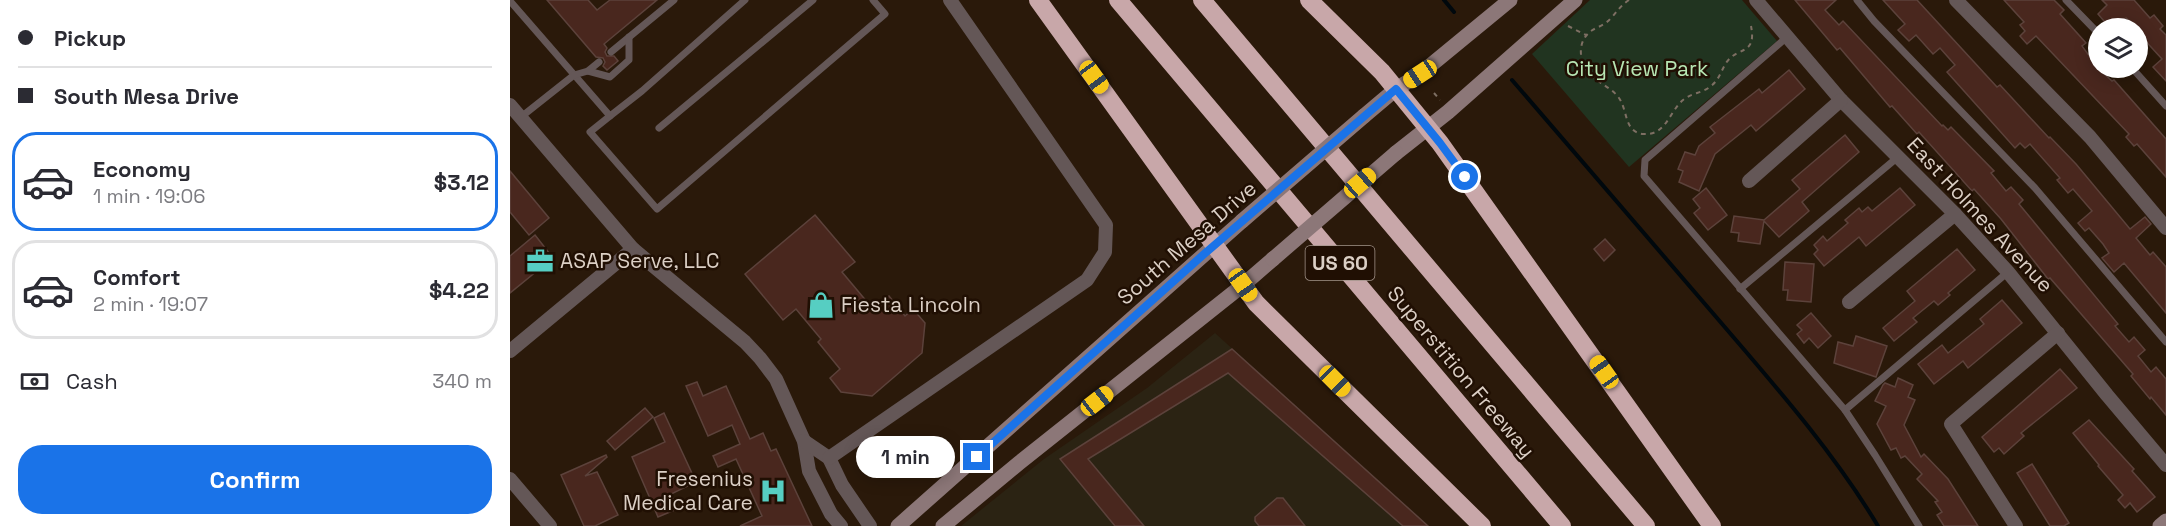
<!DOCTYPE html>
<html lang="en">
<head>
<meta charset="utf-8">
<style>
  :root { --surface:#fff; --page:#f2f2f3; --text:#2b2b33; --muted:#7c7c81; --line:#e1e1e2; --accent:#1a73e8 }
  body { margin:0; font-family:"Space Grotesk",sans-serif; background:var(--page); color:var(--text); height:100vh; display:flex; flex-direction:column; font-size:22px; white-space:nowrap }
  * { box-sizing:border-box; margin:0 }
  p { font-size:20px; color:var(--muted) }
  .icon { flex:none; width:33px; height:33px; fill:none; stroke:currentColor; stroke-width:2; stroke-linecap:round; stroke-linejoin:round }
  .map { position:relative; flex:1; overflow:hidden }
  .details { display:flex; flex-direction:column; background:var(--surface); width:510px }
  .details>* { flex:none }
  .hud { display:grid; align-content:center; height:132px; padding:0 18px; background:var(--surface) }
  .fabs { position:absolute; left:1578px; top:18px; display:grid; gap:12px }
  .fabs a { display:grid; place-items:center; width:60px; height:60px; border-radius:50%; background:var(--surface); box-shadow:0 3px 15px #0003; font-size:30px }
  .end { position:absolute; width:27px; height:27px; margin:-14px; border:8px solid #1a73e8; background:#fff; box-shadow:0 0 0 3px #fff }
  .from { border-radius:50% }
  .bubble { position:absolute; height:42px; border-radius:21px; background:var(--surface); box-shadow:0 3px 15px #0003; font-size:20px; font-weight:800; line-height:42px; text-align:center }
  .car { position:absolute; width:18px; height:36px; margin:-18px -9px; border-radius:8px; box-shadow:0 0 4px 2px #0007; background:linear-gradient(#f5c518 24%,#345 0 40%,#f5c518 0 76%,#345 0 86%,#f5c518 0) }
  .hud b { display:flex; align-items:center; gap:21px; height:57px; font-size:22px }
  .hud b+b { border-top:2px solid var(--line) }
  .hud i { width:15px; height:15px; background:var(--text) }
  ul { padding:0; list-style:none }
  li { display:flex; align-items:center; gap:18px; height:99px; margin:0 12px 9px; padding:0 6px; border:3px solid var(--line); border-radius:24px }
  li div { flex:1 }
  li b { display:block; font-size:22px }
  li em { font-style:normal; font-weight:800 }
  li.selected { border-color:var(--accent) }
  li>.icon { width:54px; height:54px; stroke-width:1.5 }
  .pay { display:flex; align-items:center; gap:15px; height:66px; padding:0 18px; font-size:22px }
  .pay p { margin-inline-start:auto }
  .button { display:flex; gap:12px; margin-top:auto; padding:12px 18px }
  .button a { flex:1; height:69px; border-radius:24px; background:var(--accent); color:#fff; font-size:24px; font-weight:800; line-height:69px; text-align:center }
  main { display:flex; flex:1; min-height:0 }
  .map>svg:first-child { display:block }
  .commercial { fill:#2b2313 }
  .green { fill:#213420 }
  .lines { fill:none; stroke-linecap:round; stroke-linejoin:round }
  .stream { stroke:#00080d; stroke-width:4 }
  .building { fill:#49271e; stroke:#5c423b; stroke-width:1.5 }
  .path { stroke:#7e6f63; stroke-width:2; stroke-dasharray:4.5 4.5; stroke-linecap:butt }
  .lane { stroke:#645757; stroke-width:7 }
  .street { stroke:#645757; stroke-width:14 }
  .secondary { stroke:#8c7778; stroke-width:15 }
  .highway { stroke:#c8a7a9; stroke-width:18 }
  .secondary-bridge { stroke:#8c7778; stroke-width:15 }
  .route { stroke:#1a73e8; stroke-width:8 }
  .labels { text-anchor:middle; stroke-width:5; stroke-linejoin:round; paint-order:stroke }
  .shield { fill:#200f03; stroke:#a3958b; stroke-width:1.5 }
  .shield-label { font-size:20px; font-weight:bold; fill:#dbcfc5 }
  .park-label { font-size:21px; fill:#b7e6b3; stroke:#200f03 }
  .street-label { font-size:21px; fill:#dbcfc5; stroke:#200f03 }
  .poi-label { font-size:21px; fill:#dbcfc5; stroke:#200f03; text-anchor:start }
</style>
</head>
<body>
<main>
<section class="details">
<div class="hud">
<b><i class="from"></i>Pickup</b>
<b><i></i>South Mesa Drive</b>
</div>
<ul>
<li class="selected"><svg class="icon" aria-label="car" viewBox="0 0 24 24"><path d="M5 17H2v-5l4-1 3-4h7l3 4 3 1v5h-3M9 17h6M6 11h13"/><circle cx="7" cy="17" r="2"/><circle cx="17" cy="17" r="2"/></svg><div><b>Economy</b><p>1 min · 19:06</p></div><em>$3.12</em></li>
<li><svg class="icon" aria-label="car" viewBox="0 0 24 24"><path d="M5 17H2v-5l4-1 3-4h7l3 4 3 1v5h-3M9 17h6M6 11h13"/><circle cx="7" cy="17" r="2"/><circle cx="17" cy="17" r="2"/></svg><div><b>Comfort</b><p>2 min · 19:07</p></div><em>$4.22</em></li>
</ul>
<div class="pay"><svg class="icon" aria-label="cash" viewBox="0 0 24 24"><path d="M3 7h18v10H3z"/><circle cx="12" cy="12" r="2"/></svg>Cash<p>340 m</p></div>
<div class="button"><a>Confirm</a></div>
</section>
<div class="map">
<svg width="1656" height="526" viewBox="0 0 1656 526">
  <rect width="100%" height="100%" fill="#2a190a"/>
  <polygon class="commercial" points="705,333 918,526 451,526 534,459 637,388"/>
  <polygon class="green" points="1080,0 1232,0 1267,41 1119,167 1022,54"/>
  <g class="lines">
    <g class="stream">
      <polyline points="934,0 944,12"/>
      <path d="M1002,80C1068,157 1134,234 1201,311C1260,380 1321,448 1368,526"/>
    </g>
  </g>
  <g class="building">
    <polygon points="37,0 78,0 87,10 100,0 147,0 94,44 97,48 95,52 97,56 104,56 108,61 97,70 93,66 95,62 93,58 86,57"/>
    <polygon points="1285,0 1326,0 1315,10 1329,25 1333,21 1432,126 1433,125 1438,130 1441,127 1484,171 1481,173 1496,191 1501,187 1513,200 1509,204 1608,324 1605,326 1619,342 1624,337 1635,350 1628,356 1641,372 1646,367 1656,379 1656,415 1641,397 1640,399 1621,376 1623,374 1540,278 1538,279 1491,219 1464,189 1462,191 1409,132 1407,134 1382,106 1380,107 1330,48 1327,50"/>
    <polygon points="1373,0 1407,0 1487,87 1490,85 1539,138 1540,137 1566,164 1620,229 1635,217 1641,224 1626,238 1640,255 1643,252 1656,267 1656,313 1614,263 1604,272 1592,258 1599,253 1593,244 1579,228 1575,231 1568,223 1582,211 1563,189 1558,193 1547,180 1550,178 1520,144 1515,148 1510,143 1505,148 1437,72 1445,65 1430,48 1423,54 1406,35 1399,41 1388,30 1395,24"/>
    <polygon points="1494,0 1544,0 1554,10 1550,14 1576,43 1572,46 1588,68 1602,81 1604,80 1656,139 1656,177 1627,144 1624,146 1616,137 1619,134 1526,36 1517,44 1510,36 1515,31 1510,25 1514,22"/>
    <polygon points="1592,0 1624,0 1640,18 1644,15 1653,26 1650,29 1656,35 1656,81 1643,67 1652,59 1629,34 1628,28 1616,18 1604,28 1600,28 1588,14 1597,5"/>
    <polygon points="1279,70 1295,89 1246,131 1241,125 1205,154 1189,191 1169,182 1173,171 1168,169 1175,152 1185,155 1189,146 1205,133 1200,127 1249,89 1252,93"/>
    <polygon points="1335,135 1349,152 1292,202 1299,211 1269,237 1254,221 1250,244 1228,241 1229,233 1221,232 1224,216 1254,220 1290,189 1282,180"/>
    <polygon points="0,171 39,218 19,235 0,212"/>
    <polygon points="1196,188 1217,215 1198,230 1184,213 1190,208 1183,199"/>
    <polygon points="1390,188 1405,205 1356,246 1349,237 1314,266 1304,254 1308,250 1304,245 1313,236 1317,241 1338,223 1335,220 1349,208 1352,212 1358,207 1362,211"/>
    <polygon points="305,215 345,262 332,272 363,309 379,296 395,316 403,309 415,323 412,353 362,396 331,392 320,378 330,369 308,342 311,339 286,309 273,320 235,274"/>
    <polygon points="25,235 43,258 0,293 0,256"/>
    <polygon points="1095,239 1105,250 1094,261 1084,249"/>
    <polygon points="1447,249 1465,270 1438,293 1440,295 1428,305 1424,301 1403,318 1407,322 1384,341 1373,328 1405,301 1397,291"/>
    <polygon points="1275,262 1304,264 1301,302 1277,300 1278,290 1273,290"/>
    <polygon points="1492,300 1512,323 1458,368 1453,361 1424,384 1408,364 1432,345 1438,353 1474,324 1470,319"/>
    <polygon points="1301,313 1321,336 1308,348 1299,338 1294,343 1287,334 1292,330 1287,325"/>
    <polygon points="1346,336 1377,346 1366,377 1324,363 1328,342 1343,346"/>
    <polygon points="722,349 918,526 893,526 718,373 578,459 634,526 605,526 550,459"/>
    <polygon points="1550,369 1567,388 1511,433 1514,436 1494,454 1489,448 1484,452 1472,437"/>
    <polygon points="1388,378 1403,385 1398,397 1405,400 1394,425 1411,457 1414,454 1438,479 1468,526 1434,526 1427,515 1432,512 1425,502 1428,501 1407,479 1412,474 1395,456 1391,458 1386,448 1381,450 1367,424 1376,406 1365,401 1373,385 1375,383 1385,387"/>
    <polygon points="187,382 193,396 216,386 240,439 253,433 261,451 266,449 302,526 230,526 252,516 226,459 208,467 203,456 230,444 222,425 198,436 176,386"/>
    <polygon points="135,408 143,417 105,450 97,441"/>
    <polygon points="154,413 186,482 161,494 167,509 148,517 122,457 155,442 144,418"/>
    <polygon points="1579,420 1624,469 1622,471 1645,497 1627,512 1620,503 1615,508 1608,500 1613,495 1588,466 1589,465 1563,433"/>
    <polygon points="96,455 97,457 75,476 87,472 108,515 85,526 74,526 51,475"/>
    <polygon points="1522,464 1559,523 1554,526 1540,526 1507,473"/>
    <polygon points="767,498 773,498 795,526 749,526 745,521 745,517"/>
  </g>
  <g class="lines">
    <g class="path">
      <path d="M1119,0C1111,5 1107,12 1100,19C1095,25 1087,27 1081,31C1066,42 1069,64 1081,75C1090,84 1102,88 1109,98C1118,111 1114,132 1133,134C1156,136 1159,112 1173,100C1181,93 1193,93 1201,86C1209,80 1211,71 1216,63C1227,46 1247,56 1241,26"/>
      <polyline points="1058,26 1076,35"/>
      <polyline points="924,93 930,100"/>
    </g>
    <g class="lane">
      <polyline points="1347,0 1364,21 1525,188 1656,342"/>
      <polyline points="1556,0 1588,33"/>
      <polyline points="0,1 100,116 80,132 147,209 375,14 363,0"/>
      <polyline points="1277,37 1135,160 1134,176 1335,410 1365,455 1409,526"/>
      <polyline points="101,52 164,0"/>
      <polyline points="1622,68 1656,106"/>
      <polyline points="78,71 100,77 119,60 119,37"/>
      <polyline points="100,116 132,91 235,0"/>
      <polyline points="11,117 64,75 78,71 89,62"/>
      <polyline points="149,128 303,0"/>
      <polyline points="1230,289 1388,157"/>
      <polyline points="1335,410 1498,272"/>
    </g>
    <g class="street">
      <polyline points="1246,0 1331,100 1445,214 1498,272 1597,395 1656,465"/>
      <polyline points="1446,0 1580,137 1656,228"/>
      <polyline points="0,105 123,249 235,342 250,358 266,379 294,441 299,471 321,514 331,526"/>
      <polyline points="1239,181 1331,100"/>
      <polyline points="1339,302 1445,214"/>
      <polyline points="0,351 123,249"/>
      <polyline points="294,441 319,458 332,485 360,526"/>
      <polyline points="319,458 577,280 595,252 596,225 440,0"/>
      <polyline points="0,479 40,526"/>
      <polyline points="1506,526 1441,424 1548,333"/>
    </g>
    <g class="secondary">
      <polyline points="854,116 886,89 910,74 1000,0"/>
      <polyline points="886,153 938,112 1065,0"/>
      <polyline points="388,526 732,221"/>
      <polyline points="433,526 509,463 733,285 763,259"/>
      <polyline points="1650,526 1656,521"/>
    </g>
    <g class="highway">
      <polyline points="528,0 746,303 972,526"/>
      <polyline points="608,0 1052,526"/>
      <polyline points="692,0 1136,526"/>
      <polyline points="799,0 872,72 930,143 1202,526"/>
    </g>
    <g class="secondary-bridge">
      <polyline points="732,221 854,116"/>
      <polyline points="763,259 886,153"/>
    </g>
  </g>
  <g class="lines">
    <polyline class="route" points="467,457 693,255 886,89 930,143 955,177"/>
  </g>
  <defs>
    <symbol id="office-bare" viewBox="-9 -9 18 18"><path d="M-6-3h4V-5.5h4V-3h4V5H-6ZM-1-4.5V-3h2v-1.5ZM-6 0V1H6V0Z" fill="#56cec2" stroke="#200f03" stroke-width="2.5" paint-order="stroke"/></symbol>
    <symbol id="shop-bare" viewBox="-9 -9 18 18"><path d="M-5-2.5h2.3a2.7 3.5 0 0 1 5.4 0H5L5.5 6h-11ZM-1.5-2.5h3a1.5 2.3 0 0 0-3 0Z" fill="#56cec2" stroke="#200f03" stroke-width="2.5" paint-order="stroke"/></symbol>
    <symbol id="hospital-bare" viewBox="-9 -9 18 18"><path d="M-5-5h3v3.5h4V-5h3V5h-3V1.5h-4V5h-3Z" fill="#56cec2" stroke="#200f03" stroke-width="2.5" paint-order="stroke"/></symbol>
  </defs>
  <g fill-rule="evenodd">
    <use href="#office-bare" x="11" y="242" width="38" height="38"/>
    <use href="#shop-bare" x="292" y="286" width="38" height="38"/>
    <use href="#hospital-bare" x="244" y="472" width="38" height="38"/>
  </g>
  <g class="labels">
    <rect class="shield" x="795.5" y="246" width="69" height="34" rx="4.5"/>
    <g class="shield-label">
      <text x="830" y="270">US 60</text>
    </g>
    <g class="park-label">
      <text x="1127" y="76">City View Park</text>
    </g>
    <g class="street-label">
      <text transform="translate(1470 215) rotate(47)" y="7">East Holmes Avenue</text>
      <text transform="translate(677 243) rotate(-41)" y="7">South Mesa Drive</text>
      <text transform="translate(951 372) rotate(50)" y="7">Superstition Freeway</text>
    </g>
    <g class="poi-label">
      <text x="50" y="268">ASAP Serve, LLC</text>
      <text x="331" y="312">Fiesta Lincoln</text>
      <text x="243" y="486" text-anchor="end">Fresenius<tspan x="243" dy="24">Medical Care</tspan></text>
    </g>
  </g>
</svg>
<div class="fabs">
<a><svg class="icon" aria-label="layers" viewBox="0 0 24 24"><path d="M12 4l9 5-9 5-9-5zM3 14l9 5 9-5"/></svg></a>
</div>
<i class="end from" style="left:955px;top:177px"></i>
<i class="end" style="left:467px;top:457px"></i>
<div class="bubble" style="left:346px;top:436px;width:99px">1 min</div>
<i class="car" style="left:910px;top:74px;rotate:237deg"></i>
<i class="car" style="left:584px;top:77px;rotate:144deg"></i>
<i class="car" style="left:850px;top:183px;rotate:49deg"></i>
<i class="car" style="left:733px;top:285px;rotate:145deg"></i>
<i class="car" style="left:1094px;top:372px;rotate:325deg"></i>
<i class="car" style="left:825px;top:381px;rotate:135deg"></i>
<i class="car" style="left:587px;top:401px;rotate:52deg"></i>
</div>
</main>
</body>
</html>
